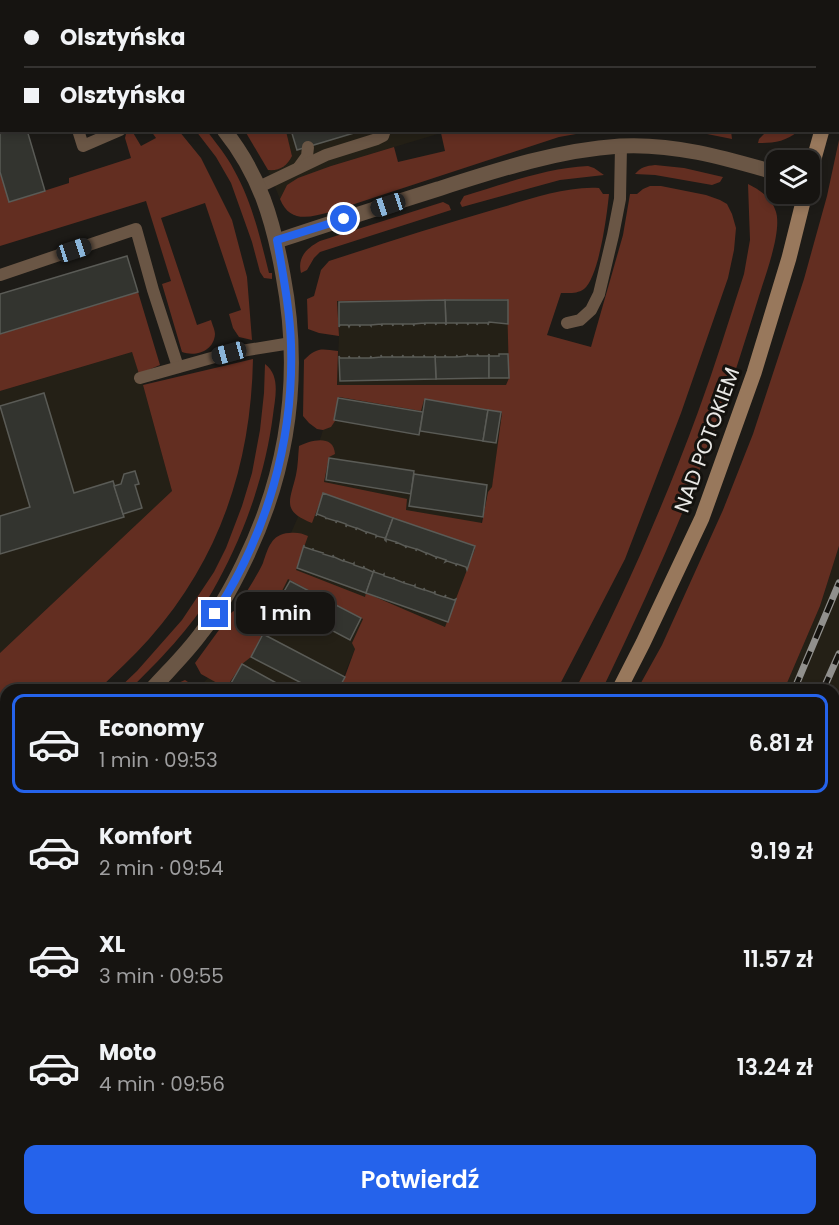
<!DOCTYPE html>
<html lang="pl">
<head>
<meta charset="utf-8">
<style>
  :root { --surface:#161411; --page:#1f1d1a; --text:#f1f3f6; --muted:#9e9e9f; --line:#353331; --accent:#2563eb }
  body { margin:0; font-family:Poppins,sans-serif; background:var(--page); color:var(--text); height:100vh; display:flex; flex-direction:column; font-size:22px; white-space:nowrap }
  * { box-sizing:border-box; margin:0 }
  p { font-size:20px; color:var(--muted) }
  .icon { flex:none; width:33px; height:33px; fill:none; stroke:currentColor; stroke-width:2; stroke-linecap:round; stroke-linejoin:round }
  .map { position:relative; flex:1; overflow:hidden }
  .sheet { position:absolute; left:0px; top:684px; width:840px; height:542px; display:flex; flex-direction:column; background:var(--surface); border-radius:18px 18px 0 0; box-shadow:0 3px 9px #0003,0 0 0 2px var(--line) }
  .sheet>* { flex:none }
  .guide { position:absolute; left:0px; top:0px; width:840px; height:132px; box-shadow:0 3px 9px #0003,0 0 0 2px var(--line); display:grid; align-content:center; height:132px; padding:0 24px; background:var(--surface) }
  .buttons { position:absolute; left:766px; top:150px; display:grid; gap:12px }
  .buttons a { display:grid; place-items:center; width:54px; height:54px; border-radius:12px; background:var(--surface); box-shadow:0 3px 9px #0003,0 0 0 2px var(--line); font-size:30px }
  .end { position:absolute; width:27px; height:27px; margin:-14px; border:8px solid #2563eb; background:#fff; box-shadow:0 0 0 3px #fff }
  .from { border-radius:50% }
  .bubble { position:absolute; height:42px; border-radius:12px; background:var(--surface); box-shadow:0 3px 9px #0003,0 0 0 2px var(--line); font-size:20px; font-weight:600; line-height:42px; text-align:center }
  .car { position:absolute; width:18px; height:36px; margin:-18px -9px; border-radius:8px; box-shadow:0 0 4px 2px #0007; background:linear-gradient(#222 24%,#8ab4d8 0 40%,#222 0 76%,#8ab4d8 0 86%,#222 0) }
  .guide b { display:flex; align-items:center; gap:21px; height:57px; font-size:22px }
  .guide b+b { border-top:2px solid var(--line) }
  .guide i { width:15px; height:15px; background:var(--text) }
  ul { padding:10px 0 0; list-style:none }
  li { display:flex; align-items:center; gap:18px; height:99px; margin:0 12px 9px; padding:0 12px; border:3px solid transparent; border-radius:12px }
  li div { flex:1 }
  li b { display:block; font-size:22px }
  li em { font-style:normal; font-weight:600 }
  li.on { border-color:var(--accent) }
  li>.icon { width:54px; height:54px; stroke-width:1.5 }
  .primary-button { display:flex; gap:12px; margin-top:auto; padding:12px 24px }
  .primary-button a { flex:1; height:69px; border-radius:12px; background:var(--accent); color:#fff; font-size:24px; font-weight:600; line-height:69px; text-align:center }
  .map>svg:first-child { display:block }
  .built { fill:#242016 }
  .green { fill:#632e21 }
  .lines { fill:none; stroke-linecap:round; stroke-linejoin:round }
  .stream { stroke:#4c7548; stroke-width:7 }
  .building { fill:#33342f; stroke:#5a5b56; stroke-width:1.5 }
  .lane { stroke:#6a5645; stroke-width:12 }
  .street { stroke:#6a5645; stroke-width:15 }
  .secondary { stroke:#98785c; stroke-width:15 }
  .rail-casing { stroke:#91908d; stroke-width:7 }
  .rail { stroke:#14120e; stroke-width:4.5; stroke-dasharray:14; stroke-linecap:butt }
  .route { stroke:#2563eb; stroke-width:8 }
  .labels { text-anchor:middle; stroke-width:6; stroke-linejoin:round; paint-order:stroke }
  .street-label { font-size:21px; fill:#e9e8e5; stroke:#14120e }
</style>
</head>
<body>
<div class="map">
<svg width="839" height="1225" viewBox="0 0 839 1225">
  <rect width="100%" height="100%" fill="#1d1b17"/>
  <g class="built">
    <polygon points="286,131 442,131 441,133 331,166 287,185 280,199 268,170 275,170 292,156"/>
    <polygon points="508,300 509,378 506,385 492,488 488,492 475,550 445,627 363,619 355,649 338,690 196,690 208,678 259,606 298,517 310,471 323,430 331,427 337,385 339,336 337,301"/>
    <polygon points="132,352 143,385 172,491 0,653 0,391"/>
    <polygon points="839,546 839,690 834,702 834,690 784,690 820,606"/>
    <polygon points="440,1220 502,1220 498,1225 436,1225"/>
  </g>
  <g class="green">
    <polygon points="554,0 809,0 808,2 553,1"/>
    <path d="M132,131L141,146L156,138L151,131H179L201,158L232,220L247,277L252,340L239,337L233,328L229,314L241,310L205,203L161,218L197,325L211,320C212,324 215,330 215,334C214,351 196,357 182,352L162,284L171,281L146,201L0,246V172L9,202L69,183V178L131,158L125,138L126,134Z"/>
    <path d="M196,131H207C216,143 227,156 234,170C252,202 260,237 269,273H272V279L264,278L260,272L252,242L231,183L216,157Z"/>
    <path d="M245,131H286L292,156C287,166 280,171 268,170Z"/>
    <path d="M442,131H593L559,137L330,212C310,217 290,224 280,199L287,185L298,178L331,166L394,147L398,162L445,151L441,133Z"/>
    <polygon points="692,131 731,131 732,139"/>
    <path d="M767,131V130L798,131C786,142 773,143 758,143L759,139Z"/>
    <polygon points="839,140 839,546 820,606 784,690 637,690 662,645 723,510 753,434 804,279 827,196"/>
    <path d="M655,165L684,168L723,177L720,182L712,185L655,175L635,174C641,167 646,166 655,165Z"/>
    <path d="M588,166L594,168L604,175L560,180L462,207L460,203L464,196C504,184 546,168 588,166Z"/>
    <path d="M748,184C760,190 772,198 776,212C782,232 765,276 759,296C745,341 731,386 715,430C682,519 643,605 602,690H575C622,600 663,507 698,412C715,366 729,320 744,274L750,240Z"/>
    <path d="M650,186H661L706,195L720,200L727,204L732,214L736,228L734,250L728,278L681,413L625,559L557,690H339L344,679L355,649L352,643L363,619L288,579L271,613L247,599L246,593C251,584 258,574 263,563C268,549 271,534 289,533C296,532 302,533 308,536L296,570L365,597L366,593L445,627L475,549L323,494L312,523C281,511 290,501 296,475C298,466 298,456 299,446C311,440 334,434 335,454L329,457L324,482L407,499L406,510L482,523L488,492L492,487L502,413L424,400L421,411L339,397L335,421L331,427L323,430L317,429L309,423L303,416L304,360C317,347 321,349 338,351L337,385H506L509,378L507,299L337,301L339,336L319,333L308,329L307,299L314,296L321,270L329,261C385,243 440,225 496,209C528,200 565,186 599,188L603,194H609C607,215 599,277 584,289C577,294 569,293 561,293L547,335L591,347L623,235L630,194H637L643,189Z"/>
    <path d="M443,202L449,205L451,210L320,252L314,258L307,270L301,273C297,257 307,248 320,241Z"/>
    <polygon points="138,292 160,365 139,374 132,352 0,391 0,334"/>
    <path d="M253,359C251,464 220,559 149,639C133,657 115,673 98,690H6V780L0,786V653L172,491L143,385Z"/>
    <path d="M265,364C281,376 275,398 273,415C265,477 243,538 212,592C192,627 158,662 129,690H117L137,671L182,620L214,572L226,548L242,506L252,473L260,430L264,393Z"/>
    <polygon points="240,608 267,624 251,657 242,664 226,688 201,674 195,663 232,612"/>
    <polygon points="185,680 200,690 170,690 176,684"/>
    <polygon points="839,690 839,1225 498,1225 502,1220 834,1220 834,702"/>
    <polygon points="6,852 6,913 0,910 0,858"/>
    <polygon points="29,1220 58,1220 61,1225 33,1225"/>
    <polygon points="111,1220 151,1220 145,1225 109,1225"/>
    <polygon points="172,1220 229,1220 223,1225 166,1225"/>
    <polygon points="266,1220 440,1220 436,1225 261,1225"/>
  </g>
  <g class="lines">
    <polyline class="stream" points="42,1220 46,1225"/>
  </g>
  <g class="building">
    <polygon points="234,0 283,0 283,1 234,2"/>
    <polygon points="0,75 2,75 2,130 27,130 45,191 9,202 0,172"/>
    <polygon points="291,130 364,130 297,150"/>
    <polygon points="127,256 138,292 0,334 0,294"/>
    <polygon points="445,300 508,300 508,324 489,322 488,325 488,323 478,323 477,325 477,323 468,323 468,325 467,323 457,323 457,325 456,323 446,323 446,325"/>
    <polygon points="445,300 446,325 445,323 436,323 436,325 435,323 425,323 425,325 424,323 414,324 414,326 413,324 403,324 403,326 402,324 393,324 393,326 392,324 382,324 382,326 381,324 371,325 371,326 370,325 360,325 360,327 359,325 350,325 349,327 348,325 340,325 339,327 339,302"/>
    <polygon points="467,354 468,356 478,356 477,354 479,356 488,356 489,354 489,378 436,379 435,355 436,357 445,357 445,355 446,357 456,357 457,355 457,357 467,356"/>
    <polygon points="489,354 489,356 499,356 499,354 508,354 509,378 489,378"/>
    <polygon points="381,355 382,357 392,357 392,355 393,357 402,357 403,355 403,357 413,357 413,355 414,357 424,357 424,355 425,357 435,357 435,355 436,379 340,381 339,356 340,358 349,358 349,356 350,358 359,358 359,356 360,358 370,358 371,356 371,358 381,357"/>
    <polygon points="44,393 74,493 113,481 124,517 0,554 0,516 30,507 0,406"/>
    <polygon points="338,398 423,412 419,435 334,420"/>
    <polygon points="425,399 488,410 483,441 420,431"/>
    <polygon points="488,410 501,412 496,443 483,441"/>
    <polygon points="329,458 414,471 411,494 326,480"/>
    <polygon points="135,471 139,484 135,485 142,508 123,514 114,486 121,484 124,474"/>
    <polygon points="414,474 487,485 483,517 409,506"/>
    <polygon points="323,493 393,518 385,540 385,538 377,536 376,537 376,535 367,532 366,534 366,532 357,528 356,530 356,528 347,525 346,527 346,524 337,521 336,523 336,521 326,518 326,519 325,517 317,514 316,516"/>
    <polygon points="393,518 475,546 467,570 466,567 457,564 456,566 456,564 447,561 445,562 446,560 437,557 436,559 436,557 427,553 426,555 426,553 417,549 416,551 416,549 406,546 406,548 405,546 396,542 396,544 396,542 386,539 386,541 385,540"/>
    <polygon points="304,545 304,547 313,550 313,548 313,550 323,553 323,552 323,554 333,557 333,555 334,557 343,561 344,559 344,561 353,564 354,563 354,565 363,568 364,566 364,568 373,572 374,570 366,593 297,568"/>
    <polygon points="374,570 374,572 383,575 384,574 384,576 394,579 394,577 394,579 404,583 404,581 404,583 414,586 415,585 415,587 424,590 424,588 425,590 434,593 435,591 435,594 444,597 446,595 445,597 454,600 456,599 448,622 366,593"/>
    <polygon points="290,581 361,618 350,640 278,602"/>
    <polygon points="263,634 345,677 338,690 315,690 251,657"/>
    <polygon points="242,664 289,690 239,690 230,685"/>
  </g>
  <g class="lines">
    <g class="lane">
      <polyline points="303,0 303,2"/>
      <polyline points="440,2 445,0"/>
      <polyline points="78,130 83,146 120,130"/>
      <polyline points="299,167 307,156 308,147"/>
      <polyline points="259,187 326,155 377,139 383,136 385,130"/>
      <polyline points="0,275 136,229 153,290 178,367"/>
      <polyline points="567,323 580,320 591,310 599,294 613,235 620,199 621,146"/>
      <polyline points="140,378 229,353 291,343"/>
      <polyline points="0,945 6,947"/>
    </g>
    <g class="street">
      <polyline points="79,0 82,2"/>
      <path d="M277,241C331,223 384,206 438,189C497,170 558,150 620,146C674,143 725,158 777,173"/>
      <path d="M151,690C168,671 187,653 202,632C219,611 232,587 244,562C288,472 302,375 283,275C273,220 260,175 224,130"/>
      <polyline points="0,838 6,832"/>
      <polyline points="0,1202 6,1207"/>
      <polyline points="19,1220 24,1225"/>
    </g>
    <g class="secondary">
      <polyline points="838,57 839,54"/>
      <polyline points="810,173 822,130"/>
      <polyline points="619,690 643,643 702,518 754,373 789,258 805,194"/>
      <polyline points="238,1225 243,1220"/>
    </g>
    <defs>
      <g id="rail">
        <polyline points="794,690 839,583"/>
        <polyline points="823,690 839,654"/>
        <polyline points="457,1225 461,1220"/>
        <polyline points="479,1225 484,1220"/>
      </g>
    </defs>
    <use href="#rail" class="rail-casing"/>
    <use href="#rail" class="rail"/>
  </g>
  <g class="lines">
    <path class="route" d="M215,614C267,534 294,440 291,345C290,310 283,275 277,240L344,219"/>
  </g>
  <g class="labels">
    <g class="street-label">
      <text transform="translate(707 440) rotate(-70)" y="7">NAD POTOKIEM</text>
    </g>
  </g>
</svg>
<div class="buttons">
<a><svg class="icon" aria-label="layers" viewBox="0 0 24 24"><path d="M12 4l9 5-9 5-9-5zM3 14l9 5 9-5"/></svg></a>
</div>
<i class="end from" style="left:344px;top:219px"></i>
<i class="end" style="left:215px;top:614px"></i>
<div class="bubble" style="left:236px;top:592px;width:99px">1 min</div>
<i class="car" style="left:388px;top:205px;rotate:252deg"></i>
<i class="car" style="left:74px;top:250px;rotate:72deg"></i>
<i class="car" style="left:229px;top:353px;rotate:255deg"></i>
<div class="guide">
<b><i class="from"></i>Olsztyńska</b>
<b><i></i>Olsztyńska</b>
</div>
<section class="sheet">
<ul>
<li class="on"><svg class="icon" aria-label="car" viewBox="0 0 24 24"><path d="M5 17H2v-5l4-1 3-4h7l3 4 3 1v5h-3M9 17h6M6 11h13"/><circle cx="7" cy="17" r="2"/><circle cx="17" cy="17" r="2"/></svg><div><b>Economy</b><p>1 min · 09:53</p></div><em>6.81 zł</em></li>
<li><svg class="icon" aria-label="car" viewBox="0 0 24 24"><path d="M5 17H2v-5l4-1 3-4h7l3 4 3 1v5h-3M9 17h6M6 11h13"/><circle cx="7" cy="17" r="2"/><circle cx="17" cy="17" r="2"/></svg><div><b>Komfort</b><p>2 min · 09:54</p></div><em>9.19 zł</em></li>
<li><svg class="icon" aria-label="car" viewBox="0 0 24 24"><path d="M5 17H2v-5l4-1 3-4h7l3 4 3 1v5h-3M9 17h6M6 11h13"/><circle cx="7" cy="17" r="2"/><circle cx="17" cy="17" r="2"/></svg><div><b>XL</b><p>3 min · 09:55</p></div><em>11.57 zł</em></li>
<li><svg class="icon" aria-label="car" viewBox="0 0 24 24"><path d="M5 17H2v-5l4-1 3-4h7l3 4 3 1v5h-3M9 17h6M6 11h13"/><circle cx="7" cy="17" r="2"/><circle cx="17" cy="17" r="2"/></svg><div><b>Moto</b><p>4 min · 09:56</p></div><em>13.24 zł</em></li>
</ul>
<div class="primary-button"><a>Potwierdź</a></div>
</section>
</div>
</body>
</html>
